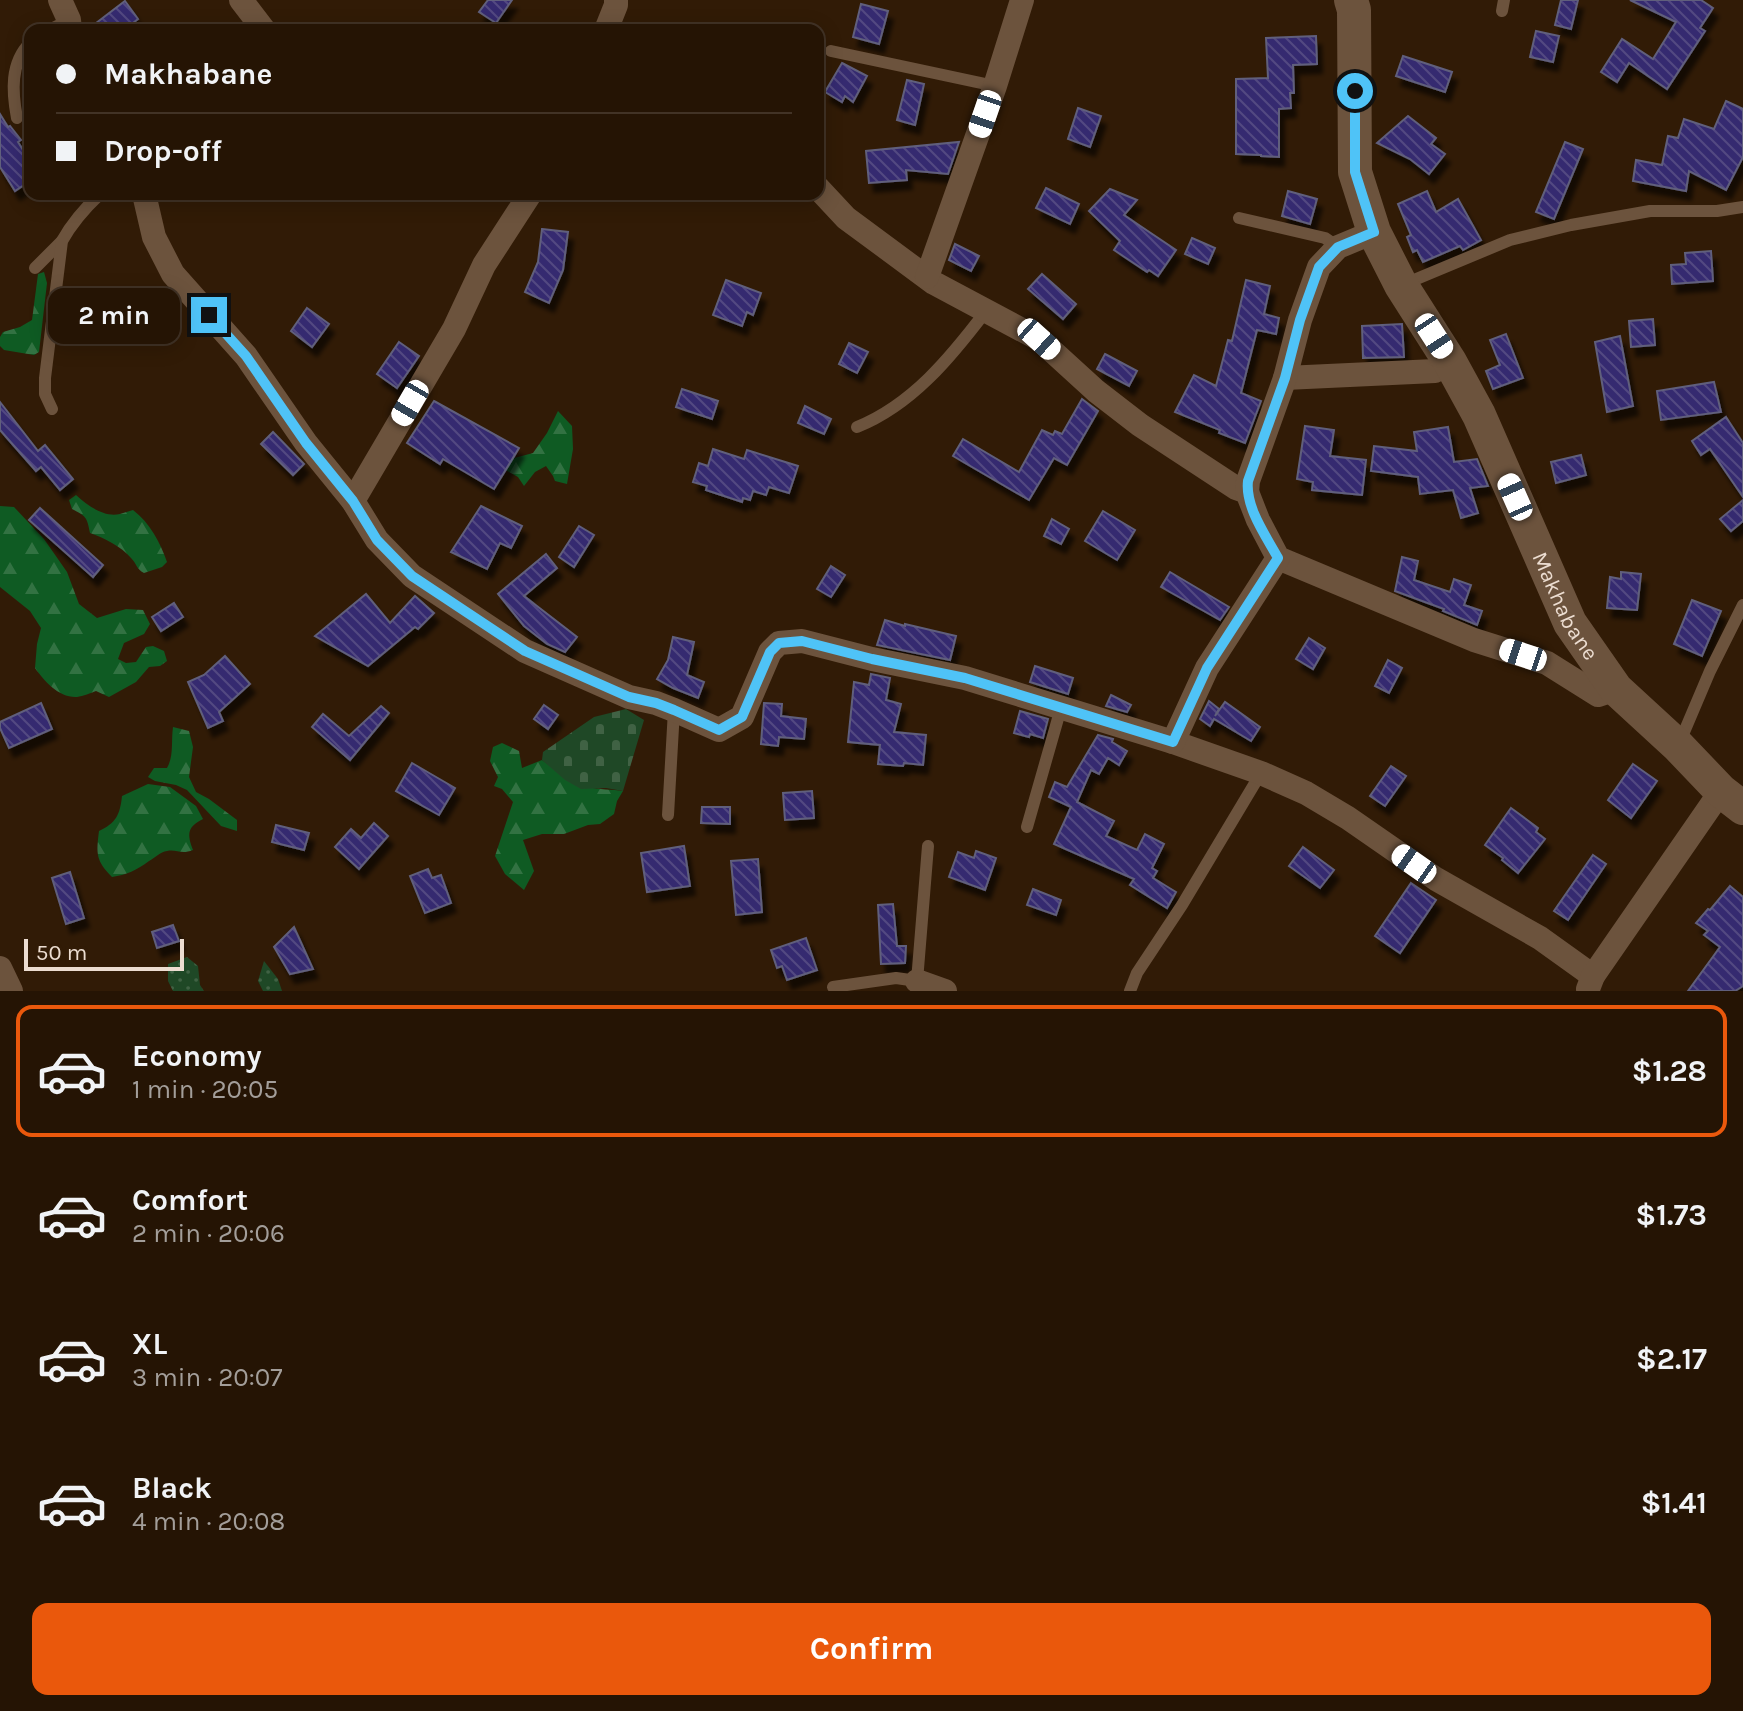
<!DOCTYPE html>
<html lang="en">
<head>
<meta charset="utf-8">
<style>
  :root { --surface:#251404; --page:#2d1d0e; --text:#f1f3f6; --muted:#a39e9a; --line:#423326; --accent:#ea580c }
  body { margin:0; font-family:Karla,sans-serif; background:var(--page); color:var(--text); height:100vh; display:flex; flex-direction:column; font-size:30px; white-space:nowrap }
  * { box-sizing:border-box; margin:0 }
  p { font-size:26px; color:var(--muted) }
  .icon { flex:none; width:44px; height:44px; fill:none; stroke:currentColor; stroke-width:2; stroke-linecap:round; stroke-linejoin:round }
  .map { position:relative; height:991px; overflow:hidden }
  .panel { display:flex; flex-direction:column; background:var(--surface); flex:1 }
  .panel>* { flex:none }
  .top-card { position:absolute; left:24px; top:24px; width:800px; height:176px; border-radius:16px; box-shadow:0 4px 20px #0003,0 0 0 2px var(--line); display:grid; align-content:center; height:176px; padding:0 32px; background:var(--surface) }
  .scale { position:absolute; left:24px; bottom:20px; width:160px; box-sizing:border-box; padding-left:8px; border:4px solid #ecddd1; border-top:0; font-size:22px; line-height:28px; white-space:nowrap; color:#ecddd1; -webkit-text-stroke:6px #311b06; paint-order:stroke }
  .end { position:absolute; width:36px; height:36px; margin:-18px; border:10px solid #4fc3f7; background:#111; box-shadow:0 0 0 4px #111 }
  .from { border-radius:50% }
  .bubble { position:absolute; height:56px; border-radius:16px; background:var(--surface); box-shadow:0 4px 20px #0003,0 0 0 2px var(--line); font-size:26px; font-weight:700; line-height:56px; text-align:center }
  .car { position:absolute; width:24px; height:48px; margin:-24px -12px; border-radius:10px; box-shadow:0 0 6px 2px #0007; background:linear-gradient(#fff 24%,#345 0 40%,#fff 0 76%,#345 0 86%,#fff 0) }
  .top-card b { display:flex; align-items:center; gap:28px; height:76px; font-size:30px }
  .top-card b+b { border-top:2px solid var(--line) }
  .top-card i { width:20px; height:20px; background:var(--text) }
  ul { padding:14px 0 0; list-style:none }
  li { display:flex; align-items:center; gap:24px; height:132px; margin:0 16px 12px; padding:0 16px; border:4px solid transparent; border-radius:16px }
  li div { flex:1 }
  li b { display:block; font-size:30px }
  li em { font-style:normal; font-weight:700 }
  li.on { border-color:var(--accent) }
  li>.icon { width:72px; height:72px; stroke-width:1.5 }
  .cta { display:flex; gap:16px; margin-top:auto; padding:16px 32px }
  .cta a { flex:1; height:92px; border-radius:16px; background:var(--accent); color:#fff; font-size:32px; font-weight:700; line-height:92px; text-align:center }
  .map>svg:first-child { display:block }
  .grass { fill:url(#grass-dots) }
  .forest { fill:url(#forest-firs) }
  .cemetery { fill:url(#cemetery-stones) }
  .building { fill:url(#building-back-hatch); stroke:#605f7c; stroke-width:2; filter:url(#shadow) }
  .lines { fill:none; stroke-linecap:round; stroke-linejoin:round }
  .lane { stroke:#6c533d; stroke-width:12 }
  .street { stroke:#6c533d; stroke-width:24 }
  .secondary { stroke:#6c533d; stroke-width:34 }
  .route { stroke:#4fc3f7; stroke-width:10 }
  .labels { text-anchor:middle; stroke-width:6; stroke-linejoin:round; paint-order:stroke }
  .street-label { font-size:22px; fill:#ecddd1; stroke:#311b06 }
</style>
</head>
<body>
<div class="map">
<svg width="1743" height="991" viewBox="0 0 1743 991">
  <defs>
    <pattern id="grass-dots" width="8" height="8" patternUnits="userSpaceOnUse" patternTransform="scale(2)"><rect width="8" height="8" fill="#1f4826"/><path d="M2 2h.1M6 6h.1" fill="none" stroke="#406244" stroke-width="1.8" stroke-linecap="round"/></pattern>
    <pattern id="forest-firs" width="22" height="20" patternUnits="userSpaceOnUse" patternTransform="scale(2)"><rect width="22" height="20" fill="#0f5b23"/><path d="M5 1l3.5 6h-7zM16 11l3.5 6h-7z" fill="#327242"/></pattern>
    <pattern id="cemetery-stones" width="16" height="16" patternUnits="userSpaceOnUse" patternTransform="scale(2)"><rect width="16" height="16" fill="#1f4826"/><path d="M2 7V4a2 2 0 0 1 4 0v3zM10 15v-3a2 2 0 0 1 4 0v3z" fill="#406244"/></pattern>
    <pattern id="building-back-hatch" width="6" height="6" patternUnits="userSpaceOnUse" patternTransform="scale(2)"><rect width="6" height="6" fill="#362a6f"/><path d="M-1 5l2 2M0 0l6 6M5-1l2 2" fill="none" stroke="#534882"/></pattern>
    <filter id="shadow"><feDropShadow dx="5" dy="9" stdDeviation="2" flood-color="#0009"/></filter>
  </defs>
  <rect width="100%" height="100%" fill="#311b06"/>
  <g class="grass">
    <polygon points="187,957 198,966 200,985 204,991 173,991 168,981 168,964"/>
    <polygon points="264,961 278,979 282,991 263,991 258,981"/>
  </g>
  <g class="forest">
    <polygon points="44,272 47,283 39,352 34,355 4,350 0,346 0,337 3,332 20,327 32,320 38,274"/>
    <polygon points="558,411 572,426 573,449 567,484 555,481 553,476 546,466 535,472 524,486 518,477 502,468 507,460 533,453 547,433"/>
    <path d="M76,495C87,505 104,518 120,514C124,513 129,511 133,510C150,523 160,542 167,562L162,567L144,573C136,569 137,564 131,558C121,546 104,538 90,533C87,517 86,516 72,509L69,500Z"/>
    <path d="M0,506L14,507L44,539L67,572L79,604L97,618L126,609L143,610L150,624L144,634L124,643L118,659L126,663L136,662L146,647L153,646L164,651L167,661L160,666L149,667L136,682L109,697L96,691C91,693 83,696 77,697C59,698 44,681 35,668L37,644L41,628L30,611L0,587Z"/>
    <path d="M173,727L189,731L193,747L189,777L196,792L209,799L237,820V831L221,826L187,790L176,785L155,781L148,777L154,768H167C174,756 171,742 173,727Z"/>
    <path d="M502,743L519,751L522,768L542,760C556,771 573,782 589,787C598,790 613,789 623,791L617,801L614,814L600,824L588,825L564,834H542L523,840L534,871L524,890L505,874L495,856L513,802L502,789L494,786L498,777L490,761L493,747Z"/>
    <path d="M148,784L170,787L196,806L203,819C187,827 187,834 193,850C181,855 177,849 167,851C160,852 155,858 149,861C137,870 126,875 112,877C96,861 96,854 99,831C116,823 120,815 122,796Z"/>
  </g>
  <polygon class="cemetery" points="626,709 644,720 623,791 606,788 581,789 565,780 542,760 543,752 594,717"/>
  <g class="building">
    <polygon points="488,0 512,0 496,23 479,12"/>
    <polygon points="1561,0 1578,0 1571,29 1555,25"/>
    <polygon points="1630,0 1701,0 1713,8 1700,28 1705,31 1667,89 1629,63 1617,82 1601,72 1622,39 1653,59 1676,22"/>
    <polygon points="125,1 138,19 124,30 87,30"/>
    <polygon points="861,4 888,11 879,44 853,37"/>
    <polygon points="1536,31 1559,36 1553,62 1530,57"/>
    <polygon points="1316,36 1317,64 1293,65 1294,93 1290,93 1291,108 1279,109 1279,157 1261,156 1261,155 1236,154 1236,79 1268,78 1266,38"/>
    <polygon points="1403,56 1452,72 1445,92 1396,76"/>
    <polygon points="842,63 867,76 853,102 845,96 842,102 825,92"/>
    <polygon points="907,80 924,84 915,125 897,120"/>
    <polygon points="1726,101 1743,109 1743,157 1726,190 1689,171 1686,191 1633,181 1636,160 1662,165 1668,136 1678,138 1684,119 1714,129"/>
    <polygon points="1078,108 1101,116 1090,147 1068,139"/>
    <polygon points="0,114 8,127 10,126 21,140 18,142 30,161 30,181 15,191 0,167"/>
    <polygon points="1408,116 1436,138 1431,144 1445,154 1429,174 1410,159 1377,143"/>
    <polygon points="959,142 948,174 906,170 907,180 869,183 866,151"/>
    <polygon points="1565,142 1583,149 1554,219 1536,212"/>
    <polygon points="1046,188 1079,204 1070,224 1036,208"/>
    <polygon points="1110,189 1137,200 1124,215 1176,250 1158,276 1149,270 1147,272 1114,250 1120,241 1089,211"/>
    <polygon points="1288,191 1317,199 1310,224 1282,216"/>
    <polygon points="1427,191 1436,212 1458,199 1481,240 1463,250 1460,246 1423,262 1417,250 1413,252 1407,237 1411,235 1398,204"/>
    <polygon points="542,229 568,232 563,270 549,303 525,292 538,262"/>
    <polygon points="1192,238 1215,248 1208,264 1185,254"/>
    <polygon points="955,244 979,256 971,271 949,260"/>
    <polygon points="1711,251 1713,281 1672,284 1671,265 1686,264 1685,253"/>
    <polygon points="1042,274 1076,304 1063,319 1028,289"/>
    <polygon points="726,280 761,293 753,315 747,312 742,326 713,315"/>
    <polygon points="1246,280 1270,286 1264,314 1279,318 1276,334 1257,330 1241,393 1261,401 1245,443 1219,433 1220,430 1175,412 1194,375 1216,386 1228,340 1232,341"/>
    <polygon points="307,308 329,324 312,347 291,331"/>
    <polygon points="1653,319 1655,345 1631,347 1629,321"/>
    <polygon points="1402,324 1404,357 1363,358 1362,326"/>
    <polygon points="1506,334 1523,378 1493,389 1486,371 1500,365 1490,340"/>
    <polygon points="1620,336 1633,406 1607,412 1595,342"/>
    <polygon points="399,342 419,356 397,388 377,374"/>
    <polygon points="849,343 868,352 857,373 839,364"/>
    <polygon points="1105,354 1137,371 1129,386 1097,369"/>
    <polygon points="1714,382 1721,412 1661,420 1657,391"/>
    <polygon points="682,389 718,401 712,419 676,407"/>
    <polygon points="1082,399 1098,411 1067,465 1054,458 1029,500 953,456 963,439 1019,472 1042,430 1053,435 1055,431 1062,434"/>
    <polygon points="434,401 519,448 494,489 443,459 440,464 407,443"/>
    <polygon points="0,402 38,451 45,445 73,479 60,490 41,467 36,471 0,430"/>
    <polygon points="805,406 831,419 824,434 798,423"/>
    <polygon points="1726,417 1743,443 1743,497 1710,449 1701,455 1692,441"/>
    <polygon points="1305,426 1334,430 1330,456 1366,460 1362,495 1312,490 1313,482 1297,479"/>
    <polygon points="1448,427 1454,462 1477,459 1488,486 1470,488 1478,513 1461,518 1453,490 1420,494 1418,477 1371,471 1374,446 1417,451 1414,432"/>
    <polygon points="273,432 304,464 293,475 261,444"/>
    <polygon points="713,449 744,459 747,450 798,466 789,493 769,487 766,495 753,491 750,500 743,498 742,502 706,490 707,486 693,482 699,463 708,466"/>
    <polygon points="1581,455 1586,475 1556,483 1551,462"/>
    <polygon points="1743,500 1743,521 1731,531 1720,519"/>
    <polygon points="481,506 522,526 511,548 500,543 487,569 451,552"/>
    <polygon points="40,508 103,565 93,577 29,520"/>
    <polygon points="1103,511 1135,530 1117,560 1085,541"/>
    <polygon points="1052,519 1069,529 1061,544 1044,536"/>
    <polygon points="579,526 594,535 574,567 559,557"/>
    <polygon points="546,554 557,568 524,596 577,637 565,652 547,644 524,626 498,594"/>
    <polygon points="1402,557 1418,561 1414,580 1450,592 1454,579 1471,585 1464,605 1482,611 1477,625 1443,611 1444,609 1395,591"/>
    <polygon points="831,566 845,575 831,597 817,589"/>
    <polygon points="1170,572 1229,607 1220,620 1161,587"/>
    <polygon points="1621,572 1641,574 1637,610 1607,608 1610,577 1621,579"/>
    <polygon points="366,594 390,623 415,596 434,613 418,629 415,627 368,666 315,636"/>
    <polygon points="1692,600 1721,611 1702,656 1674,644"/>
    <polygon points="174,603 183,617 161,631 152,617"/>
    <polygon points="885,620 905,626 905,624 956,636 950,660 877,645"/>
    <polygon points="673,637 694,642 687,675 704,682 698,698 673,688 657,679 668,660"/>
    <polygon points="1309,638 1325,648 1313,669 1296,659"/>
    <polygon points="225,656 250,684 219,712 223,721 208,728 188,682 204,675"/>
    <polygon points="1388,660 1402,668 1389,693 1375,686"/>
    <polygon points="1035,666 1073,678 1068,694 1030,682"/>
    <polygon points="871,674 890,678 886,700 901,704 894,732 926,735 923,765 904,763 903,766 878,764 880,745 848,742 854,682 869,685"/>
    <polygon points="1111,695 1131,705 1127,712 1106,706"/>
    <polygon points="1209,701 1219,709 1215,716 1225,702 1260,727 1251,741 1214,719 1210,726 1200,719"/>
    <polygon points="41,703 52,729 9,748 0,728 0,722"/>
    <polygon points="764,703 782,704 781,716 806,719 804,739 779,737 778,746 761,744"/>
    <polygon points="544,705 558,715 548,729 534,719"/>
    <polygon points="381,706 389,713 350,760 312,727 323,714 349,736"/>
    <polygon points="1020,711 1048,719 1043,738 1030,734 1029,737 1014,733"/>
    <polygon points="1098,735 1113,739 1112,742 1127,751 1119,765 1108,758 1099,774 1091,770 1077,802 1114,821 1106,836 1137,850 1145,834 1164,844 1152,868 1157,871 1153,878 1176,892 1167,908 1130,885 1134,879 1054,844 1071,807 1049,797 1055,782 1067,787"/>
    <polygon points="412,763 455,788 439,815 396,791"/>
    <polygon points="1633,764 1657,781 1631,818 1608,800"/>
    <polygon points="1391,766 1406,776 1385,806 1370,796"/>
    <polygon points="812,791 814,818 785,820 783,793"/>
    <polygon points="702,807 730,807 730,824 701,823"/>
    <polygon points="1511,808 1538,828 1536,832 1545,839 1518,873 1502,860 1503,858 1485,845"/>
    <polygon points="374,823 388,836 359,869 335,847 351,829 361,838"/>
    <polygon points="276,825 309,833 304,850 272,842"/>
    <polygon points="684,846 690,886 647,892 641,853"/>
    <polygon points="1303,847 1334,870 1320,888 1289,866"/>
    <polygon points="976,851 996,858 985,890 949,877 958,852 974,858"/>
    <polygon points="1593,855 1606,864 1568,920 1554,911"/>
    <polygon points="758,859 762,912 736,915 731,861"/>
    <polygon points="428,869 432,878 441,875 451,903 425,913 410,876"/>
    <polygon points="70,872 84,918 66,924 52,878"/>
    <polygon points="1411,883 1436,900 1400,953 1375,936"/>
    <polygon points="1730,886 1743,897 1743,986 1735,991 1688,991 1720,947 1704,935 1708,931 1696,923 1708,909 1710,910"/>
    <polygon points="1033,889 1061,900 1056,915 1027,905"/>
    <polygon points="893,904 897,946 906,946 905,963 881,964 878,905"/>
    <polygon points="173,925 179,941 157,948 152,932"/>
    <polygon points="294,927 313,969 290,974 274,947"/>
    <polygon points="806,938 817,970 787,980 782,966 777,968 771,950"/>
  </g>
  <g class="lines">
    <g class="lane">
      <polyline points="1502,11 1504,0"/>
      <polyline points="49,30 69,20"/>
      <polyline points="831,51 995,86"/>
      <path d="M17,118C12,92 10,63 30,43"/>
      <polyline points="1239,218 1325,238 1338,247"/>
      <polyline points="35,268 62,241"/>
      <polyline points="1402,285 1510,240 1571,225 1650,211 1717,211 1743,207"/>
      <path d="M52,409L45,394V378L62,241C72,223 85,208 100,194"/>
      <path d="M857,427C912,405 951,357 986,311"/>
      <polyline points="1679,744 1710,671 1743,605"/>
      <polyline points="668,815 674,710"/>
      <polyline points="1027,827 1061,708"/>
      <polyline points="833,987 896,978 917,981 928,846"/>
      <polyline points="1130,991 1137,973 1182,905 1261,773"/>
    </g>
    <g class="street">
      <polyline points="60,0 69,20 70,30"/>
      <polyline points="241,0 264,30"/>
      <polyline points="606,30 616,5 616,0"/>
      <polyline points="818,188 846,218 934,283 1039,339 1096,391 1140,425 1236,488 1247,492 1258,520 1278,558 1474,640 1547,663 1598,695 1616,689"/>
      <polyline points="144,194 154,237 173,274 246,356 306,443 353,501 377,540 412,576 525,651 629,697 656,703 674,710 719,730 742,717 770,652 779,643 802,641 872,659 965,678 1173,742 1261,773 1306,793 1348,818 1436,879 1540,938 1593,976"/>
      <polyline points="927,277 995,86 1022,0"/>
      <polyline points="1285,378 1435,371 1450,362"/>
      <polyline points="1247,492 1248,481 1285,378 1300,320 1319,267 1338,247 1374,232"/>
      <polyline points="353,501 454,329 484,265 530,194"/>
      <polyline points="1173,742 1207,668 1278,558"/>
      <polyline points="0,968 11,991"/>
      <polyline points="917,981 945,991"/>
      <polyline points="1588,989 1593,976 1721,791"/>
    </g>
    <path class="secondary" id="s1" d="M1351,0L1354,10L1355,172L1374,232L1401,285L1450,362L1479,415L1570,623L1616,689L1678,746L1721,791L1743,808"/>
  </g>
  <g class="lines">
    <path class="route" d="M209,315L246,356L306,443L353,501L377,540L412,576L525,651L629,697L656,703L674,710L719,730L742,717L770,652L779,643L802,641L872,659L965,678L1173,742L1207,668L1278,558C1266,536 1245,507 1248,481L1285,378L1300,320L1319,267L1338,247L1374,232L1355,172V91"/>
  </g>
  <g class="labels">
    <g class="street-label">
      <text dy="8" stroke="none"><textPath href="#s1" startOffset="656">Makhabane</textPath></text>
    </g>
  </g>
</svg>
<div class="scale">50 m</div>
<i class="end from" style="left:1355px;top:91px"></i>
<i class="end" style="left:209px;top:315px"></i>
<div class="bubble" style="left:48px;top:288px;width:132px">2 min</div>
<i class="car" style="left:985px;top:114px;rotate:199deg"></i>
<i class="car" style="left:1434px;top:336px;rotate:147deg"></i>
<i class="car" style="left:1039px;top:339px;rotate:132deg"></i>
<i class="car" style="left:410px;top:403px;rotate:210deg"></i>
<i class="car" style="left:1515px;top:497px;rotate:336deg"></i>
<i class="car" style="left:1523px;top:655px;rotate:288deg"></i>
<i class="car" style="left:1414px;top:864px;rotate:305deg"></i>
<div class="top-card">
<b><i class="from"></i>Makhabane</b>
<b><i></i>Drop-off</b>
</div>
</div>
<section class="panel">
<ul>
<li class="on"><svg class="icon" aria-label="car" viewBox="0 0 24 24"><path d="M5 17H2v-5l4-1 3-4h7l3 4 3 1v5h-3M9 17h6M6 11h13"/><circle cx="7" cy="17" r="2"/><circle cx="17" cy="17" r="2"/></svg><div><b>Economy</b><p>1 min · 20:05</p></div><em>$1.28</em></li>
<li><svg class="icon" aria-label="car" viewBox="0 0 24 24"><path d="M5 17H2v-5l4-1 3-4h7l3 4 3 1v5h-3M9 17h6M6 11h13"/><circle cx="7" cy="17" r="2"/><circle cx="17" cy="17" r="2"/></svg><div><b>Comfort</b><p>2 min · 20:06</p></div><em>$1.73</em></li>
<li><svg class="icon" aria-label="car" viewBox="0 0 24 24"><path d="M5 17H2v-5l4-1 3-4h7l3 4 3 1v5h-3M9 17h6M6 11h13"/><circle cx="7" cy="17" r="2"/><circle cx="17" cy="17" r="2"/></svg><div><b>XL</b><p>3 min · 20:07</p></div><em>$2.17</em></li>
<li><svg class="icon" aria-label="car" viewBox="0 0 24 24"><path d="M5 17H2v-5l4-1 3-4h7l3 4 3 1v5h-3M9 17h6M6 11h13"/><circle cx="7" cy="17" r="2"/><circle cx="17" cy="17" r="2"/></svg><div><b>Black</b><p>4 min · 20:08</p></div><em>$1.41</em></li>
</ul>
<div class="cta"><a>Confirm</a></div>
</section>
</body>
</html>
